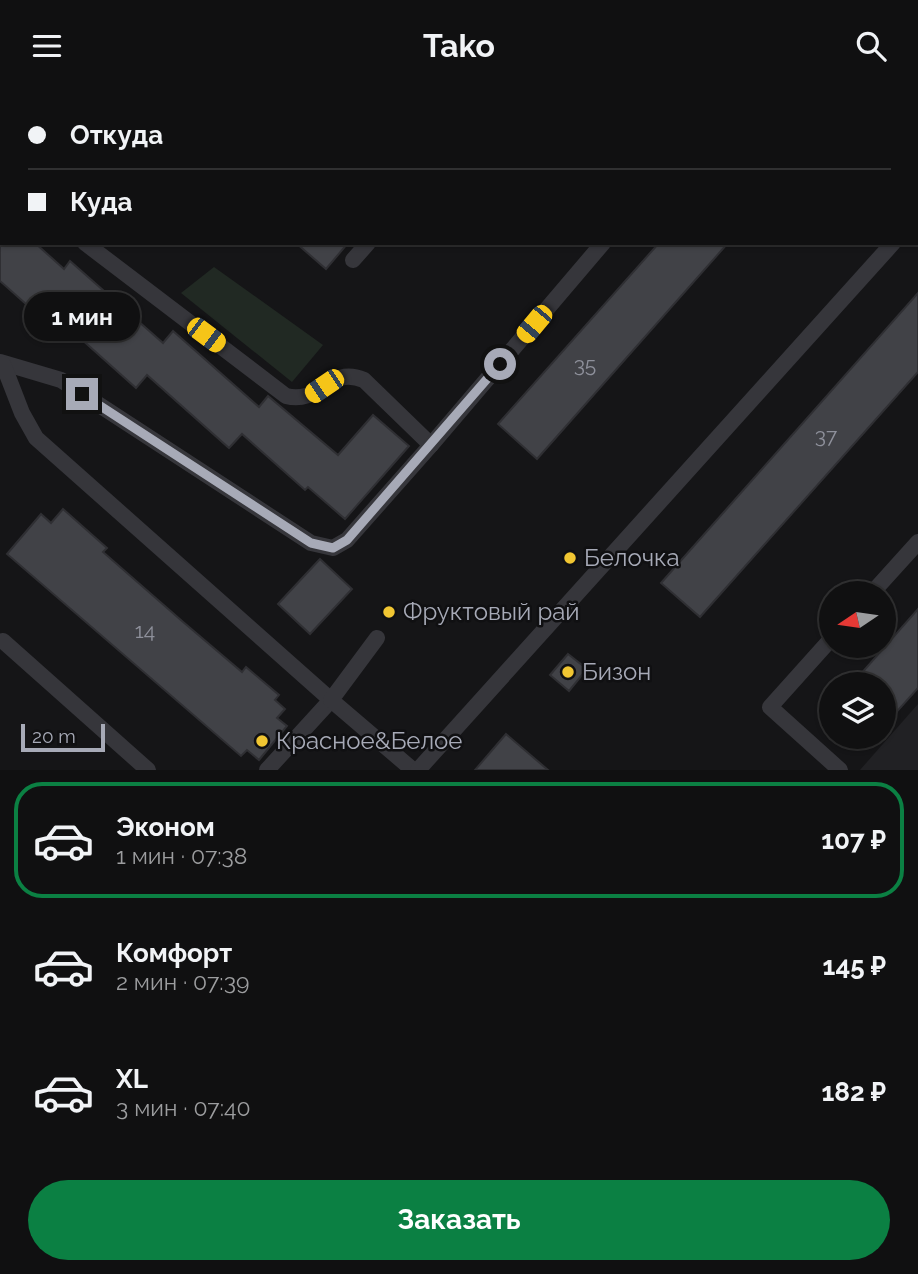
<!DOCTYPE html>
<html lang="ru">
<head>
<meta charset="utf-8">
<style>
  :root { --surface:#101011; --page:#1e1e1f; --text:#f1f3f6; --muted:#9c9d9f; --line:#303031; --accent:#0b8043 }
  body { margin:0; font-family:Raleway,sans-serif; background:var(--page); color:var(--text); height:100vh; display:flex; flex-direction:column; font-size:26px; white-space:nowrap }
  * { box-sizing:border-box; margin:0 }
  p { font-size:23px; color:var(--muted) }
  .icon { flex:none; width:38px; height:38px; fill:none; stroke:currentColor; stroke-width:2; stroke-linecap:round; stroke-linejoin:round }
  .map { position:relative; height:679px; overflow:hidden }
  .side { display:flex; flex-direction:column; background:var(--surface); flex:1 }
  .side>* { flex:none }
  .banner { position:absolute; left:0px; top:0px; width:919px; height:154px; box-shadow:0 2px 5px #0004,0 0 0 2px var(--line); display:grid; align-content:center; height:154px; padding:0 28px; background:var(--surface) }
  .needle { width:46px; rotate:257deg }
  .fabs { position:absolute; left:819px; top:490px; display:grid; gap:14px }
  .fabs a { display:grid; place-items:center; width:77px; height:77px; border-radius:50%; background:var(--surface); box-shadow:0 2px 5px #0004,0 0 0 2px var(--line); font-size:35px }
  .scale { position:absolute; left:21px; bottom:18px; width:84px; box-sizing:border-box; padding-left:7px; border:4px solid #a7aab7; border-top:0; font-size:19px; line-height:24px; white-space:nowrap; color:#a7aab7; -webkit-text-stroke:5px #101012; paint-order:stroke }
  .end { position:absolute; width:32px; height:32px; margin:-16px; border:9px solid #a7aab7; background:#111; box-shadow:0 0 0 4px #111 }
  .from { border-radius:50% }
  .bubble { position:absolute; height:49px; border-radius:24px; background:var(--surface); box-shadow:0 2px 5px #0004,0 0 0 2px var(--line); font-size:23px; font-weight:700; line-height:49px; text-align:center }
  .car { position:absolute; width:21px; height:42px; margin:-21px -10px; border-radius:9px; box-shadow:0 0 5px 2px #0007; background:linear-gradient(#f5c518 24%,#345 0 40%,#f5c518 0 76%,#345 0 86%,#f5c518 0) }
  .banner b { display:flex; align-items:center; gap:24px; height:66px; font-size:26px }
  .banner b+b { border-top:2px solid var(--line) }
  .banner i { width:18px; height:18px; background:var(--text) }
  ul { padding:12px 0 0; list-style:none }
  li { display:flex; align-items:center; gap:21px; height:116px; margin:0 14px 10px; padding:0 14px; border:4px solid transparent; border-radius:28px }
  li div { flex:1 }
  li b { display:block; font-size:26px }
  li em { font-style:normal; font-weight:700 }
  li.current { border-color:var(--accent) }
  li>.icon { width:63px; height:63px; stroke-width:1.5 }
  .primary-button { display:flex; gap:14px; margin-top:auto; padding:14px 28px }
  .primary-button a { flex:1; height:80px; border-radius:42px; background:var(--accent); color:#fff; font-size:28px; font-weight:700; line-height:80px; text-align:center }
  header { display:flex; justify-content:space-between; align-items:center; height:91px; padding:0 28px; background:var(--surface); font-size:32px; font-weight:700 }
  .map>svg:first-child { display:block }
  .built { fill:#212124 }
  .park { fill:#212923 }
  .building { fill:#414247; stroke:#2f2f33; stroke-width:2 }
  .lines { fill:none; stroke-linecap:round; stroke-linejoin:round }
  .service { stroke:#36363b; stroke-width:16 }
  .route { stroke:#a7aab7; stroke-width:9 }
  .poi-dot { fill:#f1c632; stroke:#101012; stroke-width:2.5 }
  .labels { text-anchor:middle; stroke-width:5; stroke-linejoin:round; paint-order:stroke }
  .number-label { font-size:21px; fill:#8e909b }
  .poi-label { font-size:24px; fill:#a7aab7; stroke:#101012; text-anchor:start }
</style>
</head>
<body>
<header><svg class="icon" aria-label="menu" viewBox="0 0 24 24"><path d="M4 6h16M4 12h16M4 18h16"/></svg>Tako<svg class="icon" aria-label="search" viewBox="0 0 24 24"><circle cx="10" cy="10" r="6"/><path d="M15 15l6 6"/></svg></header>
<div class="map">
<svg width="918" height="679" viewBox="0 0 918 679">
  <rect width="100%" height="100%" fill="#151517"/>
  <polygon class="built" points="918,613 918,679 860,679"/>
  <polygon class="park" points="214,176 323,254 292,291 181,202"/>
  <g class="building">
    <polygon points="0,152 35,152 64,178 70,170 163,252 173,240 259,316 268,305 338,364 373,324 409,355 345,428 308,396 305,399 242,343 229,357 147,284 136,297 42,213 35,221 0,190"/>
    <polygon points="296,152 348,152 326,178"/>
    <polygon points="659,152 728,152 537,368 498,333"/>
    <polygon points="918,202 918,281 700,526 661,492"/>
    <polygon points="63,418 107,457 103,461 182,530 242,581 246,576 279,604 275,609 285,618 277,627 287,635 259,669 247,659 241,665 7,463 41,423 51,432"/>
    <polygon points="320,468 352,498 310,543 278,513"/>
    <polygon points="918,518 918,597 884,635 884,593 852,593"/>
    <polygon points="568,563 587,578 569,600 550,584"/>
    <polygon points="506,643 548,679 475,679"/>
  </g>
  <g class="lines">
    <g class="service">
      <polyline points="758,0 762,2"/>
      <polyline points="202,2 204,0"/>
      <polyline points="502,2 503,0"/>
      <polyline points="660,2 660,0"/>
      <polyline points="0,27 2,28"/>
      <polyline points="917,132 918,133"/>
      <polyline points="353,169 368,152"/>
      <path d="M0,271L61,289L311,452L333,457L347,449L431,354L364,289C328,274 321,314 286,305L85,152"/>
      <polyline points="3,273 22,322 36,347 331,609 267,679"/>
      <polyline points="431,354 603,152"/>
      <polyline points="872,502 918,451"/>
      <polyline points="377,547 331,609 413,679"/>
      <polyline points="831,548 770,616 840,679"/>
      <polyline points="3,550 148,679"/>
      <polyline points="418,679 893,152"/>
    </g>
  </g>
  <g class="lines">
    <polyline class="route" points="82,303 311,452 333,457 347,449 500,273"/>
  </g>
  <g class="poi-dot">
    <circle cx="570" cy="467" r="7"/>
    <circle cx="389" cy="521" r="7"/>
    <circle cx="568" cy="581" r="7"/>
    <circle cx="262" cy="650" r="7"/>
  </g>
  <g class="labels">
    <g class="number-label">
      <text x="585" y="281">35</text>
      <text x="826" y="352">37</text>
      <text x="145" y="547">14</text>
    </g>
    <g class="poi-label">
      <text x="584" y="475">Белочка</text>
      <text x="403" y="529">Фруктовый рай</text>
      <text x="582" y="589">Бизон</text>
      <text x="276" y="658">Красное&amp;Белое</text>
    </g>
  </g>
</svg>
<div class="fabs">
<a><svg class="needle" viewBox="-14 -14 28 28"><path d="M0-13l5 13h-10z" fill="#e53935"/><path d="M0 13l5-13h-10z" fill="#9c9d9f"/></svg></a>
<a><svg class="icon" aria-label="layers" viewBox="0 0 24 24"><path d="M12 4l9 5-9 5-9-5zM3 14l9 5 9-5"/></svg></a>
</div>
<div class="scale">20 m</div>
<i class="end from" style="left:500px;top:273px"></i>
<i class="end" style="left:82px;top:303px"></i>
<div class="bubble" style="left:24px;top:201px;width:116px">1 мин</div>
<i class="car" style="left:534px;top:233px;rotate:220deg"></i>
<i class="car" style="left:206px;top:244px;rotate:127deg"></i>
<i class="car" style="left:324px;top:295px;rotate:236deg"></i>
<div class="banner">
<b><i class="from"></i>Откуда</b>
<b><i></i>Куда</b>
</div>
</div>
<section class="side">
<ul>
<li class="current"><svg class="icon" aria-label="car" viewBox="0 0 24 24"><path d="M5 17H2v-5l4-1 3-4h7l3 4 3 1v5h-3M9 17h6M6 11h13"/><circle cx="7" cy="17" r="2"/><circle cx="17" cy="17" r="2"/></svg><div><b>Эконом</b><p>1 мин · 07:38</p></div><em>107 ₽</em></li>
<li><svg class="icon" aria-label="car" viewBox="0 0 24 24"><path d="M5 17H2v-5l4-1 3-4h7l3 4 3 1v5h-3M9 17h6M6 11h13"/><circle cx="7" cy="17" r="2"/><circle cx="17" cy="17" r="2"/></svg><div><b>Комфорт</b><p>2 мин · 07:39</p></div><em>145 ₽</em></li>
<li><svg class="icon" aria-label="car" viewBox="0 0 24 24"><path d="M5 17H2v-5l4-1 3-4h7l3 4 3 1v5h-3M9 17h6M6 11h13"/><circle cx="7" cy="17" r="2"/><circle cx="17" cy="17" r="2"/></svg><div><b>XL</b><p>3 мин · 07:40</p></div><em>182 ₽</em></li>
</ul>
<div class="primary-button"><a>Заказать</a></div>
</section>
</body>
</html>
